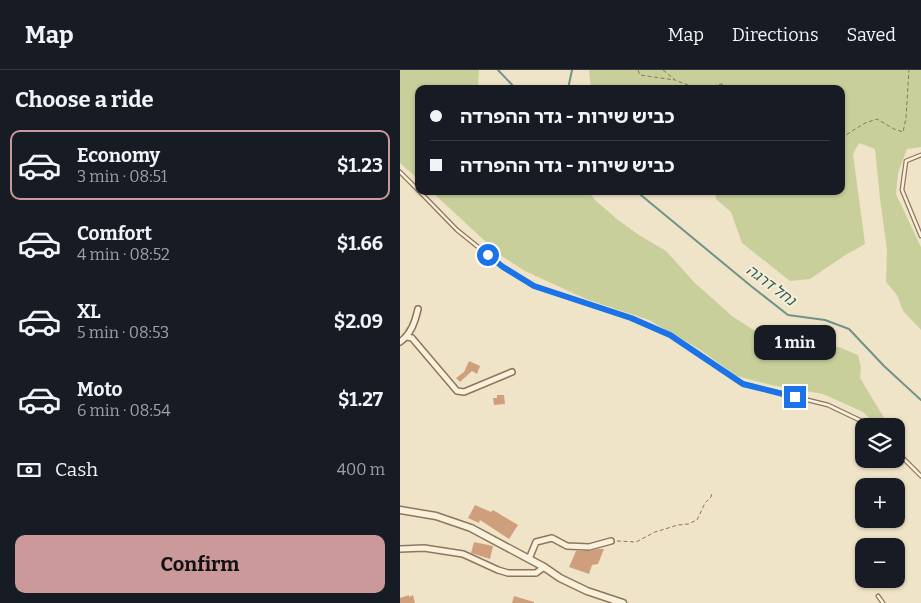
<!DOCTYPE html>
<html lang="en">
<head>
<meta charset="utf-8">
<style>
  :root { --surface:#171b24; --page:#20242c; --text:#f1f3f6; --muted:#9ea1a6; --line:#363941; --accent:#cc999b }
  body { margin:0; font-family:Bitter,"Noto Sans Hebrew",serif; background:var(--page); color:var(--text); height:100vh; display:flex; flex-direction:column; font-size:19px; white-space:nowrap }
  * { box-sizing:border-box; margin:0 }
  p { font-size:16px; color:var(--muted) }
  .icon { flex:none; width:28px; height:28px; fill:none; stroke:currentColor; stroke-width:2; stroke-linecap:round; stroke-linejoin:round }
  .map { position:relative; flex:1; overflow:hidden }
  .panel { display:flex; flex-direction:column; background:var(--surface); width:400px }
  .panel>* { flex:none }
  .top-card { position:absolute; left:15px; top:15px; width:430px; height:110px; border-radius:10px; box-shadow:0 1px 4px #0004; display:grid; align-content:center; height:110px; padding:0 15px; background:var(--surface) }
  .buttons { position:absolute; left:455px; top:348px; display:grid; gap:10px }
  .buttons a { display:grid; place-items:center; width:50px; height:50px; border-radius:10px; background:var(--surface); box-shadow:0 1px 4px #0004; font-size:25px }
  .end { position:absolute; width:22px; height:22px; margin:-11px; border:6px solid #1a73e8; background:#fff; box-shadow:0 0 0 2px #fff }
  .from { border-radius:50% }
  .bubble { position:absolute; height:35px; border-radius:10px; background:var(--surface); box-shadow:0 1px 4px #0004; font-size:16px; font-weight:700; line-height:35px; text-align:center }
  .top-card b { display:flex; align-items:center; gap:18px; height:48px; font-size:19px }
  .top-card b+b { border-top:1px solid var(--line) }
  .top-card i { width:12px; height:12px; background:var(--text) }
  ul { padding:0; list-style:none }
  li { display:flex; align-items:center; gap:15px; height:70px; margin:0 10px 8px; padding:0 5px; border:2px solid transparent; border-radius:10px }
  li div { flex:1 }
  li b { display:block; font-size:19px }
  li em { font-style:normal; font-weight:700 }
  li.selected { border-color:var(--accent) }
  li>.icon { width:45px; height:45px; stroke-width:1.5 }
  h2 { padding:0 15px; font-size:22px; line-height:60px }
  .pay { display:flex; align-items:center; gap:12px; height:55px; padding:0 15px; font-size:19px }
  .pay p { margin-inline-start:auto }
  .primary-button { display:flex; gap:10px; margin-top:auto; padding:10px 15px }
  .primary-button a { flex:1; height:58px; border-radius:10px; background:var(--accent); color:#111; font-size:20px; font-weight:700; line-height:58px; text-align:center }
  header { display:flex; align-items:center; gap:30px; box-sizing:border-box; height:70px; padding:0 25px; background:var(--surface); border-bottom:1px solid var(--line) }
  header strong { font-size:24px }
  nav { display:flex; gap:28px; margin-inline-start:auto; font-size:18px }
  main { display:flex; flex:1; min-height:0 }
  .map>svg:first-child { display:block }
  .green { fill:#c9cf9b }
  .lines { fill:none; stroke-linecap:round; stroke-linejoin:round }
  .stream { stroke:#6f938a; stroke-width:2 }
  .building { fill:#cf9f7d }
  .service-casing { stroke:#8d765c; stroke-width:5 }
  .minor-casing { stroke:#8d765c; stroke-width:8 }
  .tertiary-casing { stroke:#8d765c; stroke-width:9 }
  .path { stroke:#8d765c; stroke-width:1; stroke-dasharray:4 2.5; stroke-linecap:butt }
  .service { stroke:#faf1dc; stroke-width:2.5 }
  .minor { stroke:#faf1dc; stroke-width:5 }
  .tertiary { stroke:#faf1dc; stroke-width:6 }
  .route { stroke:#1a73e8; stroke-width:6 }
  .labels { text-anchor:middle; stroke-width:4; stroke-linejoin:round; paint-order:stroke }
  .water-label { font-size:15px; font-style:italic; fill:#2f5d5a; stroke:#f7eed8 }
</style>
</head>
<body>
<header>
<strong>Map</strong>
<nav><a>Map</a><a>Directions</a><a>Saved</a></nav>
</header>
<main>
<section class="panel">
<h2>Choose a ride</h2>
<ul>
<li class="selected"><svg class="icon" aria-label="car" viewBox="0 0 24 24"><path d="M5 17H2v-5l4-1 3-4h7l3 4 3 1v5h-3M9 17h6M6 11h13"/><circle cx="7" cy="17" r="2"/><circle cx="17" cy="17" r="2"/></svg><div><b>Economy</b><p>3 min · 08:51</p></div><em>$1.23</em></li>
<li><svg class="icon" aria-label="car" viewBox="0 0 24 24"><path d="M5 17H2v-5l4-1 3-4h7l3 4 3 1v5h-3M9 17h6M6 11h13"/><circle cx="7" cy="17" r="2"/><circle cx="17" cy="17" r="2"/></svg><div><b>Comfort</b><p>4 min · 08:52</p></div><em>$1.66</em></li>
<li><svg class="icon" aria-label="car" viewBox="0 0 24 24"><path d="M5 17H2v-5l4-1 3-4h7l3 4 3 1v5h-3M9 17h6M6 11h13"/><circle cx="7" cy="17" r="2"/><circle cx="17" cy="17" r="2"/></svg><div><b>XL</b><p>5 min · 08:53</p></div><em>$2.09</em></li>
<li><svg class="icon" aria-label="car" viewBox="0 0 24 24"><path d="M5 17H2v-5l4-1 3-4h7l3 4 3 1v5h-3M9 17h6M6 11h13"/><circle cx="7" cy="17" r="2"/><circle cx="17" cy="17" r="2"/></svg><div><b>Moto</b><p>6 min · 08:54</p></div><em>$1.27</em></li>
</ul>
<div class="pay"><svg class="icon" aria-label="cash" viewBox="0 0 24 24"><path d="M3 7h18v10H3z"/><circle cx="12" cy="12" r="2"/></svg>Cash<p>400 m</p></div>
<div class="primary-button"><a>Confirm</a></div>
</section>
<div class="map">
<svg width="521" height="533" viewBox="0 0 521 533">
  <rect width="100%" height="100%" fill="#f0e4c8"/>
  <g class="green">
    <polygon points="0,0 79,0 78,19 19,19 19,110 0,93"/>
    <polygon points="189,0 521,0 521,77 507,79 498,103 496,124 521,177 521,260 503,241 497,225 486,212 487,180 480,129 475,79 459,73 453,84 465,174 444,186 410,209 390,211 342,173 331,142 316,129 315,121 441,121 441,19 191,19"/>
    <polygon points="31,121 188,121 195,130 218,150 239,165 266,181 295,213 332,246 364,267 386,275 411,278 439,277 458,285 461,297 460,308 489,356 478,356 463,342 423,324 371,315 337,306 299,279 249,250 186,229 125,201 100,185"/>
  </g>
  <g class="lines">
    <g class="stream">
      <polyline points="98,0 116,19"/>
      <polyline points="168,19 172,0"/>
      <polyline points="236,121 351,216 388,245 425,250 449,259 484,296 521,330"/>
    </g>
  </g>
  <g class="building">
    <polygon points="69,291 80,296 77,304 72,301 60,312 56,308 64,302"/>
    <polygon points="97,325 104,325 105,334 94,335 93,328 97,328"/>
    <polygon points="75,435 91,442 93,440 118,455 109,469 80,450 79,453 68,448"/>
    <polygon points="74,472 93,476 90,489 71,483"/>
    <polygon points="198,479 204,479 198,494 192,495 189,504 169,497 176,481 189,481"/>
    <polygon points="9,525 9,527 13,525 15,533 0,533 0,528"/>
    <polygon points="114,526 134,532 134,533 112,533"/>
  </g>
  <g class="lines">
    <defs>
      <g id="service">
        <polyline points="521,85 506,91 502,120 521,166"/>
        <polyline points="0,102 19,121"/>
        <polyline points="19,121 57,160 103,197 134,216 231,248 270,265 343,314 428,335 472,356"/>
        <polyline points="496,381 521,406"/>
        <polyline points="478,526 483,533"/>
      </g>
      <g id="minor">
        <polyline points="7,267 12,268 57,321 64,322 112,302"/>
        <path d="M0,272C11,264 15,252 18,239"/>
        <polyline points="0,479 24,478 63,484 98,500 108,503 136,503 144,497"/>
        <polyline points="129,489 136,472 152,468 167,476 189,477 211,471"/>
      </g>
      <polyline id="tertiary" points="0,440 36,446 71,458 144,497 160,508 187,521 223,533"/>
    </defs>
    <use href="#service" class="service-casing"/>
    <use href="#minor" class="minor-casing"/>
    <use href="#tertiary" class="tertiary-casing"/>
    <g class="path">
      <polyline points="238,0 240,5 275,10"/>
      <polyline points="263,0 275,10 298,19"/>
      <polyline points="300,19 322,14 336,19"/>
      <polyline points="441,68 465,53 477,49 494,59 503,62 506,48 509,0"/>
      <polyline points="217,471 236,472 255,462 278,455 288,454 297,450 305,433 311,427 312,422"/>
    </g>
    <use href="#service" class="service"/>
    <use href="#minor" class="minor"/>
    <use href="#tertiary" class="tertiary"/>
  </g>
  <g class="lines">
    <polyline class="route" points="88,185 103,197 134,216 231,248 270,265 343,314 395,327"/>
  </g>
  <g class="labels">
    <g class="water-label">
      <text transform="translate(371 215) rotate(37)" y="5">נחל דרגה</text>
    </g>
  </g>
</svg>
<div class="buttons">
<a><svg class="icon" aria-label="layers" viewBox="0 0 24 24"><path d="M12 4l9 5-9 5-9-5zM3 14l9 5 9-5"/></svg></a>
<a>+</a>
<a>−</a>
</div>
<i class="end from" style="left:88px;top:185px"></i>
<i class="end" style="left:395px;top:327px"></i>
<div class="bubble" style="left:354px;top:255px;width:82px">1 min</div>
<div class="top-card">
<b><i class="from"></i>כביש שירות - גדר ההפרדה</b>
<b><i></i>כביש שירות - גדר ההפרדה</b>
</div>
</div>
</main>
</body>
</html>
